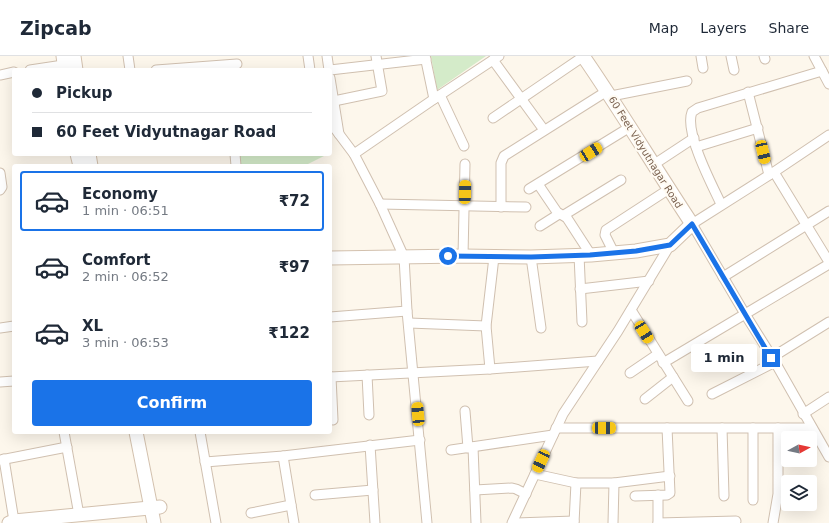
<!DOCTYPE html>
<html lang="en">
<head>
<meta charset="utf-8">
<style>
  :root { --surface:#fff; --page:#f6f6f7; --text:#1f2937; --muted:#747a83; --line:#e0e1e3; --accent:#1a73e8 }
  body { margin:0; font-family:"DejaVu Sans",sans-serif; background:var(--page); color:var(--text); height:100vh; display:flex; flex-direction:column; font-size:15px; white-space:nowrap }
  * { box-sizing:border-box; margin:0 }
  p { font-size:13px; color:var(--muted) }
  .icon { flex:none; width:22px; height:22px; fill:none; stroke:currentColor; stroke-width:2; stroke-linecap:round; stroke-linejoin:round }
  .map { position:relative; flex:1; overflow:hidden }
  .details { position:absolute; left:12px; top:108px; width:320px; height:270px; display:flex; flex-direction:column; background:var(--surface); border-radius:4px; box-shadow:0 4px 16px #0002 }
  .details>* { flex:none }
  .hud { position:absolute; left:12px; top:12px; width:320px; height:88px; border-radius:4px; box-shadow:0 4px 16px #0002; display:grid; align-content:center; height:88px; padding:0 20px; background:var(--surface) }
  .needle { width:26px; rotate:82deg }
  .fabs { position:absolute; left:781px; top:375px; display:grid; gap:8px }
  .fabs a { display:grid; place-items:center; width:36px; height:36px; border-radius:4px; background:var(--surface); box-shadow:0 4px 16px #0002; font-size:20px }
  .end { position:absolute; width:18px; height:18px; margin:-9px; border:5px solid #1a73e8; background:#fff; box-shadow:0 0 0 2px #fff }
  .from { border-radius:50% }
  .bubble { position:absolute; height:28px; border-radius:4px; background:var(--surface); box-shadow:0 4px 16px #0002; font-size:13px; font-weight:700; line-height:28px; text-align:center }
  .car { position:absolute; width:12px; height:24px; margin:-12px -6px; border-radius:5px; box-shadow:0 0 3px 1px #0007; background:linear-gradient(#f5c518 24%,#345 0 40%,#f5c518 0 76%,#345 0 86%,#f5c518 0) }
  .hud b { display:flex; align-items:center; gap:14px; height:38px; font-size:15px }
  .hud b+b { border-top:1px solid var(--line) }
  .hud i { width:10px; height:10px; background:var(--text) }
  ul { padding:7px 0 0; list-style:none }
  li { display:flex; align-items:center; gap:12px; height:60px; margin:0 8px 6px; padding:0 12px; border:2px solid transparent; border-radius:4px }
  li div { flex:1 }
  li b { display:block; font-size:15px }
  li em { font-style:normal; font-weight:700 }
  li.on { border-color:var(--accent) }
  li>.icon { width:36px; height:36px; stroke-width:1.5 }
  .action { display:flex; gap:8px; margin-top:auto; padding:8px 20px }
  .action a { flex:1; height:46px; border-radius:4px; background:var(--accent); color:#fff; font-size:16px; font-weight:700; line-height:46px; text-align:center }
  header { display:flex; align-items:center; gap:24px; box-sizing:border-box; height:56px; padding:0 20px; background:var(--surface); border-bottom:1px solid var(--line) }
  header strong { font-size:19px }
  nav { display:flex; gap:22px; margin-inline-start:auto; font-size:14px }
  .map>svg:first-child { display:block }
  .green { fill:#d4ebc9 }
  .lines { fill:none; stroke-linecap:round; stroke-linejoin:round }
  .street-casing { stroke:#d0c0b0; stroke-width:11 }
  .secondary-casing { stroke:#d3c1ae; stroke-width:15 }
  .street { stroke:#fff; stroke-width:9 }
  .secondary { stroke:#fff; stroke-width:13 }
  .route { stroke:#1a73e8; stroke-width:5 }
  .labels { text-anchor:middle; stroke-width:4; stroke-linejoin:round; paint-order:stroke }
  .street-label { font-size:10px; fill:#79604e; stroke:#fffbf3 }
</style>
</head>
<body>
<header>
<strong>Zipcab</strong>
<nav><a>Map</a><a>Layers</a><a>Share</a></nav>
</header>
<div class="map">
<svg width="829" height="467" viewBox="0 0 829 467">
  <rect width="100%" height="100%" fill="#fdf7ec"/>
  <g class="green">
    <polygon points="431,0 486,0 437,34"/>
    <polygon points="238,98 328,98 304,110 239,110"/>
  </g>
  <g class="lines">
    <defs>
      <g id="street">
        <polyline points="128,0 130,14"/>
        <polyline points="308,0 310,14"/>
        <polyline points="327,0 329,14"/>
        <polyline points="425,0 434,43"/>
        <polyline points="701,0 703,12"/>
        <polyline points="731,0 734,14"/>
        <polyline points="764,0 765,3"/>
        <polyline points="814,0 829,28"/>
        <polyline points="493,4 544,74"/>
        <polyline points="30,14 70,8"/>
        <polyline points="156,14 237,8"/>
        <polyline points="330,14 426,3"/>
        <polyline points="0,19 14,16"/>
        <polyline points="330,22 339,78"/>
        <polyline points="748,36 769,119"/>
        <polyline points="440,39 464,90"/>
        <polyline points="611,40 687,25"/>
        <polyline points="334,45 382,35 376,0"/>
        <polyline points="493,62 584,0"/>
        <polyline points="330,66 354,98 380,148 404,201 407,255 427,467"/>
        <polyline points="829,79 774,116 692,168 745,258 775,306 829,401"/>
        <polyline points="696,91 758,72"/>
        <polyline points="235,98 236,110"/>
        <polyline points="354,98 434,43 499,0"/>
        <polyline points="653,109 694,82"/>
        <polyline points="774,116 829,206"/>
        <polyline points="0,117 2,131 0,134"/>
        <polyline points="538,128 557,156 567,162 591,199"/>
        <polyline points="529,133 630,71"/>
        <polyline points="380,148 526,151"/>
        <path d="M721,148C712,129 684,76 692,56L698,52L822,15"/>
        <polyline points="501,151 501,107 504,100 607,35"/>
        <polyline points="564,159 621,124"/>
        <polyline points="540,170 559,158"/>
        <polyline points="614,197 605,179 606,174 669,133"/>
        <polyline points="579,199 582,266"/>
        <polyline points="463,200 465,108"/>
        <polyline points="531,201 541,272"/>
        <polyline points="723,221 829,155"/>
        <polyline points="580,233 649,225"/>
        <polyline points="631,254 688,345"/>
        <polyline points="330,261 407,255"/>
        <polyline points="409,267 486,270"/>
        <polyline points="0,272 14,270"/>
        <polyline points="771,302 829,266"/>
        <polyline points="663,307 829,208"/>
        <polyline points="490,313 486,270 494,201"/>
        <polyline points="630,317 658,298"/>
        <polyline points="367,319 369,359"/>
        <polyline points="330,321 490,313 598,305"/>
        <polyline points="331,321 333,364"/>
        <polyline points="0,326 14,325"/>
        <polyline points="712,338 775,306"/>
        <polyline points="645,343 673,321"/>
        <polyline points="465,355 468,392"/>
        <polyline points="803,358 829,341"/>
        <polyline points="556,372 812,372"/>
        <polyline points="722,372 724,440"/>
        <polyline points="64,376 79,459"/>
        <polyline points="200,376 216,467"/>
        <polyline points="370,389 375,467"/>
        <polyline points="473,391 476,467"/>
        <polyline points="451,394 553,379"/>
        <polyline points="283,400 294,467"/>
        <polyline points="4,403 14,465"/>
        <polyline points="0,404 67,391"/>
        <polyline points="205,406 283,400 420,384"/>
        <polyline points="535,418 576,427 614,427 670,420"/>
        <polyline points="475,434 512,432 516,433 526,438"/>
        <polyline points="315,439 373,434"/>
        <polyline points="635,440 667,439 670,437 667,372"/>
        <polyline points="753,444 753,372"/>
        <polyline points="251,457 291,449"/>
        <polyline points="512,467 563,358 618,275 670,189"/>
        <polyline points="516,467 574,465"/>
        <polyline points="574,467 576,427"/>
        <polyline points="613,467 614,427"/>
        <polyline points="658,467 736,465"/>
        <polyline points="658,467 658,439"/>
        <polyline points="773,467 778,438 778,372"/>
      </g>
      <g id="secondary">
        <polyline points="63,0 65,14"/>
        <polyline points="74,0 76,14"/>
        <polyline points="77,98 80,110"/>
        <polyline points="89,98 91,110"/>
        <path d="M330,202L463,200L531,201L591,199L636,195L670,189L692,168C655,112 621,55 583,0"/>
        <polyline points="136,376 154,467"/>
        <polyline points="9,467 14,465 160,451"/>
      </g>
    </defs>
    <use href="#street" class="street-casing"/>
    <use href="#secondary" class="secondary-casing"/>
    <use href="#street" class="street"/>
    <use href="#secondary" class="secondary"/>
  </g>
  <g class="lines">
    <polyline class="route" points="448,200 531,201 590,199 636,195 670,189 692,168 771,302"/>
  </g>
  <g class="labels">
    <g class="street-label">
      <text transform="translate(646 96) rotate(58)" y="4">60 Feet Vidyutnagar Road</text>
    </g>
  </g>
</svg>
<div class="fabs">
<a><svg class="needle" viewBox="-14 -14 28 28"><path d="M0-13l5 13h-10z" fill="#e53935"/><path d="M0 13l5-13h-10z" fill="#747a83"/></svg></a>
<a><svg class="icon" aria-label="layers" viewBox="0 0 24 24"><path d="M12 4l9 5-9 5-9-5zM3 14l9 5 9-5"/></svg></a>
</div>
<i class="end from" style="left:448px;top:200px"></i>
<i class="end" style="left:771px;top:302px"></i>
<div class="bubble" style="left:691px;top:288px;width:66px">1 min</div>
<i class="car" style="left:591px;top:96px;rotate:58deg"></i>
<i class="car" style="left:763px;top:96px;rotate:167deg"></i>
<i class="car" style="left:465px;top:136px;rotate:1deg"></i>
<i class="car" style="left:644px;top:276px;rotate:148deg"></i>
<i class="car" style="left:418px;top:358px;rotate:355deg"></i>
<i class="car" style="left:604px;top:372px;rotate:90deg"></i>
<i class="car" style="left:541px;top:405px;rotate:205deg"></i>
<div class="hud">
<b><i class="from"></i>Pickup</b>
<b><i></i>60 Feet Vidyutnagar Road</b>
</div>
<section class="details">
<ul>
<li class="on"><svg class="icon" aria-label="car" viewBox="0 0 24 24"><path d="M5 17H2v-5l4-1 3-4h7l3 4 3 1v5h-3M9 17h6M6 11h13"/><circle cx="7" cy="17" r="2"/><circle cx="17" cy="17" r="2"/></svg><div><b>Economy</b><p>1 min · 06:51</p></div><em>₹72</em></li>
<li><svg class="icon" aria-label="car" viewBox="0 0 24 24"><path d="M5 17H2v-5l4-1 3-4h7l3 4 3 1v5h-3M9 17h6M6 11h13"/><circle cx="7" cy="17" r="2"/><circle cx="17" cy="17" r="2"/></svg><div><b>Comfort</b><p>2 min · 06:52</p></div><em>₹97</em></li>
<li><svg class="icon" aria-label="car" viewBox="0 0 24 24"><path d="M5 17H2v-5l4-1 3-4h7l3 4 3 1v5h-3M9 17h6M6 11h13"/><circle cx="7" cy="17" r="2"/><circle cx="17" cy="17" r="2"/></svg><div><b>XL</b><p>3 min · 06:53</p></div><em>₹122</em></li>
</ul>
<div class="action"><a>Confirm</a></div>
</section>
</div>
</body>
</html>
